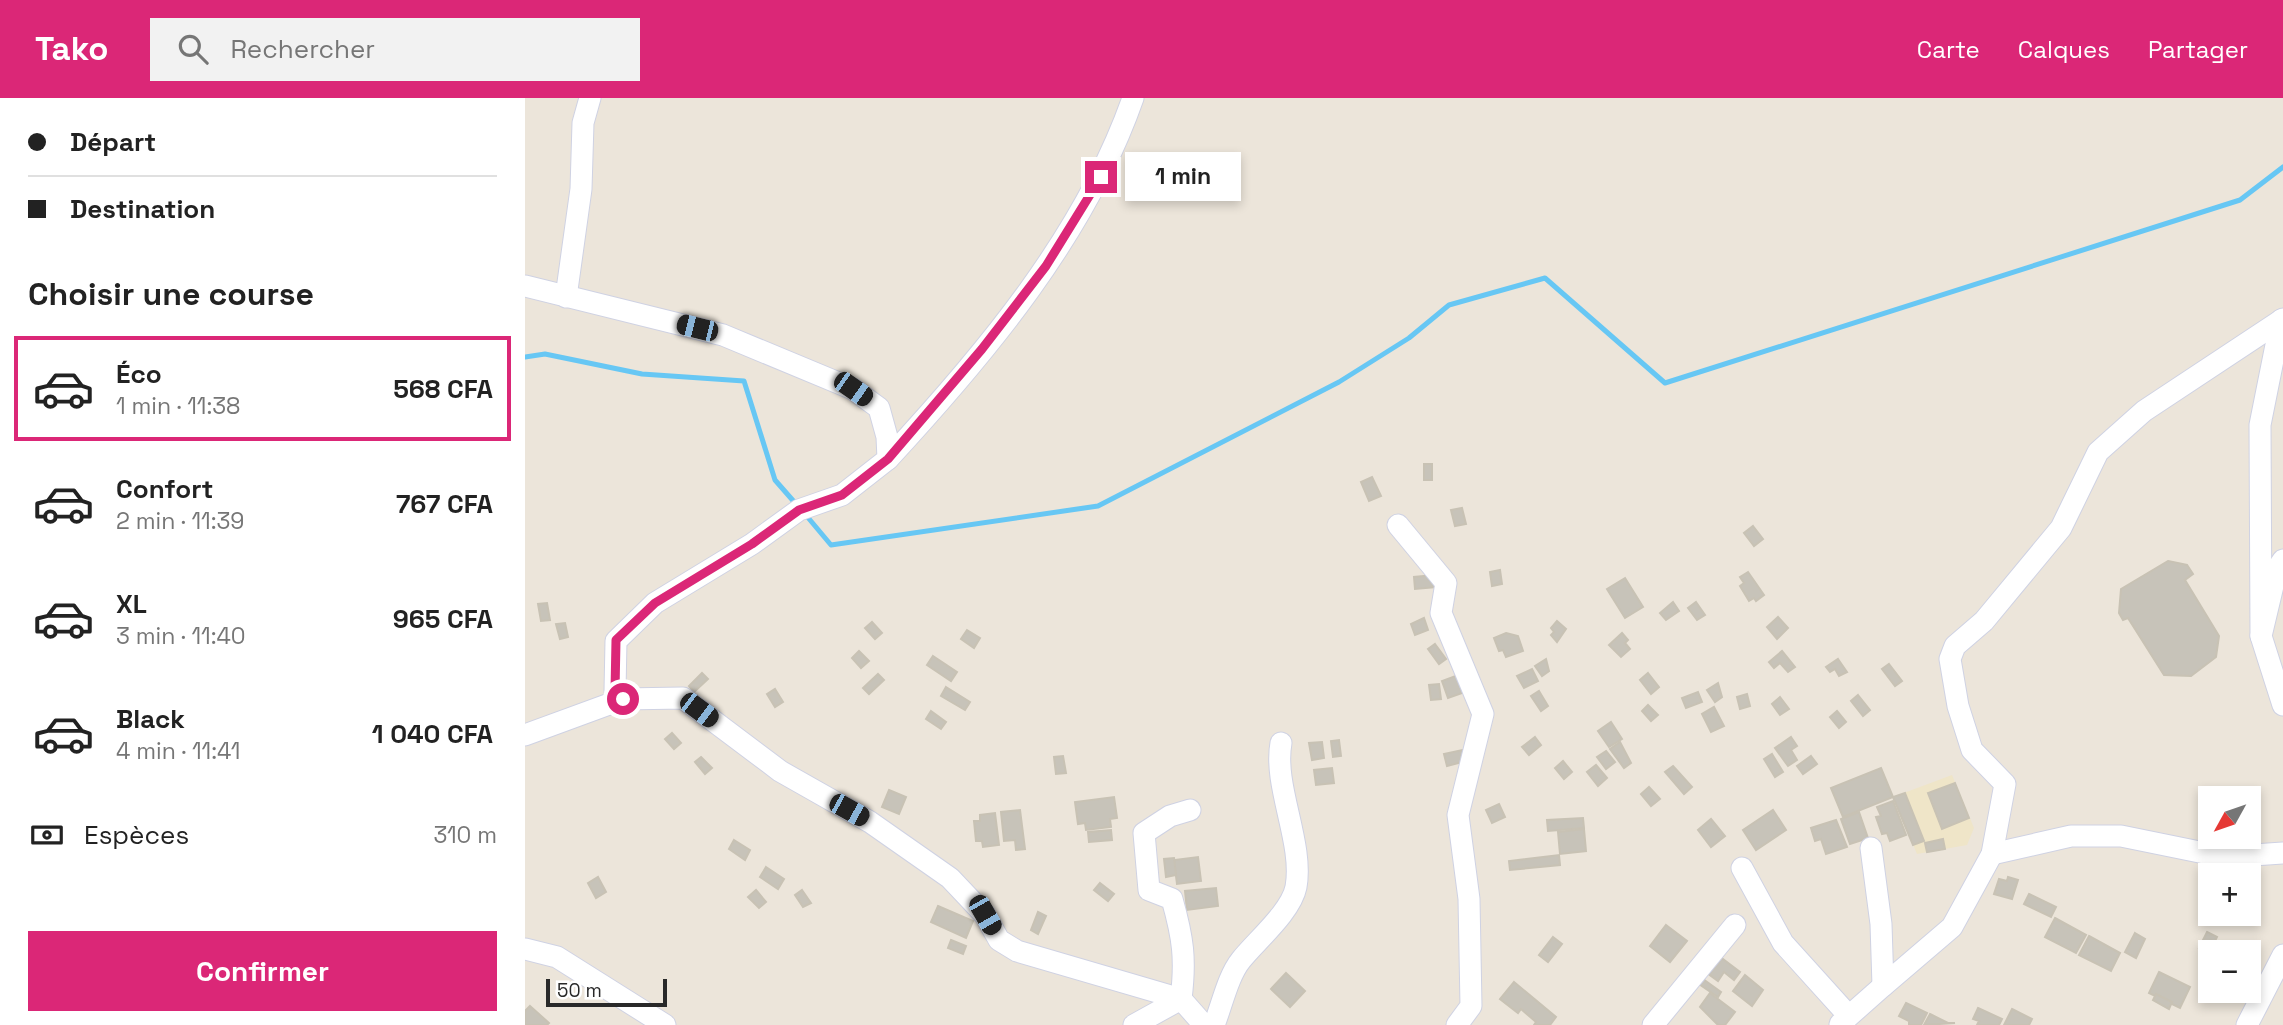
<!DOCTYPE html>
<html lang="fr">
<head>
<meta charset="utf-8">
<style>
  :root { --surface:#fff; --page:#f2f2f2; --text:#222; --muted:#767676; --line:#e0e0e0; --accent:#db2777 }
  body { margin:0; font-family:"Space Grotesk",sans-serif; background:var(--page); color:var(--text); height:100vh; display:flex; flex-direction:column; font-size:26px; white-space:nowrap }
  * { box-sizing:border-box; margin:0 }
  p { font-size:23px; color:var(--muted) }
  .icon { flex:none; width:38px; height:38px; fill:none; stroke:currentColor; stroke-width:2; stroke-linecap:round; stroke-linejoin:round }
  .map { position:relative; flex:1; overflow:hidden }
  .panel { display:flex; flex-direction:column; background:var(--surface); width:525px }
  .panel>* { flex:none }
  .guide { display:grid; align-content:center; height:154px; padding:0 28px; background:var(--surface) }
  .needle { width:46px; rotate:230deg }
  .fabs { position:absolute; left:1673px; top:688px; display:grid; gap:14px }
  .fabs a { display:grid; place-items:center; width:63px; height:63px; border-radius:0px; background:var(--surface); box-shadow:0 4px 10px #0003; font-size:35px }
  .scale { position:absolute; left:21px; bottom:18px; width:121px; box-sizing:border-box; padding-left:7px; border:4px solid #292929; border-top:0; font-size:19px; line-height:24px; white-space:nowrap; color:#292929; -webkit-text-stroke:5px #fff; paint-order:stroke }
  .end { position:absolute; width:32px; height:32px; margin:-16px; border:9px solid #db2777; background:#fff; box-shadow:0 0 0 4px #fff }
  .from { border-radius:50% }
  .bubble { position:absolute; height:49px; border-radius:0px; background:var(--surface); box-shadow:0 4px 10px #0003; font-size:23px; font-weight:600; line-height:49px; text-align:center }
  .car { position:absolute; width:21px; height:42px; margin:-21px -10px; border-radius:9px; box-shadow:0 0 5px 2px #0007; background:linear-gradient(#222 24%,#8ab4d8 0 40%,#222 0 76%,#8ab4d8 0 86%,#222 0) }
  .guide b { display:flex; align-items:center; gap:24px; height:66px; font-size:26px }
  .guide b+b { border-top:2px solid var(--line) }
  .guide i { width:18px; height:18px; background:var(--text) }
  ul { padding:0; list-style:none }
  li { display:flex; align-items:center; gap:21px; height:105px; margin:0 14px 10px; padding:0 14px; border:4px solid transparent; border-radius:0px }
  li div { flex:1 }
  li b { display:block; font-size:26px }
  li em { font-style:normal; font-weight:600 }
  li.selected { border-color:var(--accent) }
  li>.icon { width:63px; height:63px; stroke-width:1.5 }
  h2 { padding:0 28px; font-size:32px; line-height:84px }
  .pay { display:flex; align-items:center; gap:18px; height:77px; padding:0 28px; font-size:26px }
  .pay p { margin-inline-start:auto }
  .button { display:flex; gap:14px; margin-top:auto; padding:14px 28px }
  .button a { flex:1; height:80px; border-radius:0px; background:var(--accent); color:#fff; font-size:28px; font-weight:600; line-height:80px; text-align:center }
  header { display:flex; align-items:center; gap:42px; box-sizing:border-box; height:98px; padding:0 35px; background:var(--accent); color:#fff }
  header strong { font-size:33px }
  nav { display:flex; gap:38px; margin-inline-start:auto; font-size:24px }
  .search { width:490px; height:63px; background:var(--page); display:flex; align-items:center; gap:18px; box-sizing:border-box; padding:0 24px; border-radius:0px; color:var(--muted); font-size:26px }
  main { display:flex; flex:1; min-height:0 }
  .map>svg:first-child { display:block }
  .education { fill:#efe5c8 }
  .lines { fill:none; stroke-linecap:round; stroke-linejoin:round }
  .stream { stroke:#67c7f4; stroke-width:5 }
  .building { fill:#c7c3b9; stroke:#c8c2b4; stroke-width:2 }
  .minor-casing { stroke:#cfd2e3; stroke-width:23 }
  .minor { stroke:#fff; stroke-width:21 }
  .route { stroke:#db2777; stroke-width:9 }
</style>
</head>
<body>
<header>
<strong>Tako</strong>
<div class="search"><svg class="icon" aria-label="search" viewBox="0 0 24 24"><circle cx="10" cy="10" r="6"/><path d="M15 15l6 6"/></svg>Rechercher</div>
<nav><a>Carte</a><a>Calques</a><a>Partager</a></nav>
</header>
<main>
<section class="panel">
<div class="guide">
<b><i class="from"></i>Départ</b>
<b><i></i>Destination</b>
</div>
<h2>Choisir une course</h2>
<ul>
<li class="selected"><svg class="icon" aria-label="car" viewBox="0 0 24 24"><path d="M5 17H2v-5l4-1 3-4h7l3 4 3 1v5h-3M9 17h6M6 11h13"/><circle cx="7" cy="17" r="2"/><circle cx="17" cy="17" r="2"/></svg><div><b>Éco</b><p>1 min · 11:38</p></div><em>568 CFA</em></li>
<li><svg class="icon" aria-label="car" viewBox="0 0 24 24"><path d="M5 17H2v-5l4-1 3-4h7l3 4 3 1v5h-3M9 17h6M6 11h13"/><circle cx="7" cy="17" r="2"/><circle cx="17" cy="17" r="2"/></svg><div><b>Confort</b><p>2 min · 11:39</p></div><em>767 CFA</em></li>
<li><svg class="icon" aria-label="car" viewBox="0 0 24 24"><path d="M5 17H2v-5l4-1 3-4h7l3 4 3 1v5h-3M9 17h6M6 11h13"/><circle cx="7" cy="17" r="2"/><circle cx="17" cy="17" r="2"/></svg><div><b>XL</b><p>3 min · 11:40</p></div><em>965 CFA</em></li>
<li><svg class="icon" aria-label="car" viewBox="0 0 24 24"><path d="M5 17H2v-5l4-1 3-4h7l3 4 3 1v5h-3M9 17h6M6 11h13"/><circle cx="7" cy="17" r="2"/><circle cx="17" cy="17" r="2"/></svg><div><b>Black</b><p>4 min · 11:41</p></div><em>1 040 CFA</em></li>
</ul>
<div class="pay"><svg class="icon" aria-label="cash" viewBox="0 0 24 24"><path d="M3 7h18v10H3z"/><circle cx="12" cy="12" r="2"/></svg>Espèces<p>310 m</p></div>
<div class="button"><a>Confirmer</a></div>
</section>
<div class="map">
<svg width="1758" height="927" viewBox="0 0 1758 927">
  <rect width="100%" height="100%" fill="#ece5da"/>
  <polygon class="education" points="1427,677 1449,730 1442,747 1392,756 1368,699"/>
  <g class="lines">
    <g class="stream">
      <polyline points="0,259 20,256 117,276 219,283 250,382 271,406"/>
      <polyline points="280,416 306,447 573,408 814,284 884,240 924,207 1020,180 1140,285 1715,102 1758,69"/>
    </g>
  </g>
  <g class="building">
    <rect x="899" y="366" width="8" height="16"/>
    <polygon points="847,379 856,398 844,403 836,384"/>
    <polygon points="937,410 941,426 930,428 926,412"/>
    <polygon points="1228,428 1238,441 1229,448 1219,435"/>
    <polygon points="1643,463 1662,467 1668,476 1660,482 1694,538 1691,559 1666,578 1639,577 1603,520 1598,522 1594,515 1596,491"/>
    <polygon points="975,472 977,486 967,488 965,474"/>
    <polygon points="1223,474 1239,497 1231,503 1229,500 1224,503 1215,488 1219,485 1215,479"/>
    <polygon points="909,477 911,489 890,491 889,479"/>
    <polygon points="1100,480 1118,509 1100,520 1082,491"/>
    <polygon points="1148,504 1154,513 1141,522 1135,515"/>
    <polygon points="1171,504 1180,517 1172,522 1163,510"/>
    <polygon points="22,505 25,522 16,523 13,506"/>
    <polygon points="1253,519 1263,530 1252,541 1242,529"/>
    <polygon points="899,520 903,532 890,537 886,526"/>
    <polygon points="1032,523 1041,531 1032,544 1026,537 1029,534 1026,530"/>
    <polygon points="347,524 357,535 350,541 340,530"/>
    <polygon points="40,525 43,539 35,541 31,526"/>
    <polygon points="442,532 455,540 449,550 436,541"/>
    <polygon points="981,535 993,538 998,553 981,559 978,552 974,553 969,540"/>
    <polygon points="1097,535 1103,542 1100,545 1105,551 1096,559 1084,547"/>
    <polygon points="910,546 921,561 914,566 903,551"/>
    <polygon points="334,553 344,563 336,570 327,560"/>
    <polygon points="1257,553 1270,569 1263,574 1255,565 1249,570 1244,564"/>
    <polygon points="408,558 432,574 426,583 402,567"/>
    <polygon points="1021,561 1024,573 1017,578 1010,568"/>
    <polygon points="1313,561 1322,574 1314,578 1310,571 1305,574 1301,569"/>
    <polygon points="1364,566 1377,583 1370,588 1357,571"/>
    <polygon points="1007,571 1013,583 999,590 992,578"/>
    <polygon points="177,575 183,581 169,594 164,588"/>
    <polygon points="1123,575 1134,589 1126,596 1115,582"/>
    <polygon points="353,576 359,582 344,596 338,590"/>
    <polygon points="936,576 943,593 923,600 917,583"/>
    <polygon points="1193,585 1197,599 1190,604 1182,592"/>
    <polygon points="914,586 916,601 906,602 904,587"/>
    <polygon points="421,589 445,604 440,612 416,598"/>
    <polygon points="250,591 258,604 250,609 242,596"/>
    <polygon points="1014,593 1023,608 1016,613 1006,598"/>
    <polygon points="1173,594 1177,604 1161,610 1157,600"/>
    <polygon points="1222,596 1225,608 1215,611 1212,599"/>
    <polygon points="1333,597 1345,612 1338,618 1326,603"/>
    <polygon points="1255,599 1264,611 1255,617 1247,606"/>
    <polygon points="1123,607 1133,617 1126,623 1117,613"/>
    <polygon points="1189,609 1199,628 1186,634 1177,616"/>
    <polygon points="406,613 421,624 416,631 401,621"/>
    <polygon points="1312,613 1321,624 1314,630 1305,619"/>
    <polygon points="1086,624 1097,641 1084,649 1073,633"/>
    <polygon points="147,635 156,645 149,651 140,641"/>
    <polygon points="1010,639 1016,647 1004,657 997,649"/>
    <polygon points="1266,639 1272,648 1266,652 1272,662 1263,668 1250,650"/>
    <polygon points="814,642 816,658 808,659 806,643"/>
    <polygon points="797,644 799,660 787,662 784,645"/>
    <polygon points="1095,644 1106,665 1099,670 1085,651"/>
    <polygon points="938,652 941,663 922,668 919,656"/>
    <polygon points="1081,653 1090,664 1081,671 1072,659"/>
    <polygon points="1247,656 1258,674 1250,679 1239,661"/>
    <polygon points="538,658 541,675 531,676 529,659"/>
    <polygon points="1286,658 1292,666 1278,676 1272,668"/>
    <polygon points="176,659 187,670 180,676 170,664"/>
    <polygon points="1038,663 1047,674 1039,681 1030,670"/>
    <polygon points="1071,667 1082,680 1073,688 1062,674"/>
    <polygon points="1148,668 1167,689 1159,696 1140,674"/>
    <polygon points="807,670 809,685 791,687 789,672"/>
    <polygon points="1356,670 1368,699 1318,719 1306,690"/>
    <polygon points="1430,685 1444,720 1417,731 1403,695"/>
    <polygon points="1124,689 1135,701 1126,708 1116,696"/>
    <polygon points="364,692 381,699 374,716 357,709"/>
    <polygon points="1380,695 1399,743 1388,747 1368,699"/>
    <polygon points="589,699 592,720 585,721 586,729 561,732 560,725 553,726 550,704"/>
    <polygon points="1368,703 1381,737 1365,743 1362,735 1357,736 1351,719 1356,718 1352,709"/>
    <polygon points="974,706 980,719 967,725 961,712"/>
    <polygon points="495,712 500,751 491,752 490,742 479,743 476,714"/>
    <polygon points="1248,712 1261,732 1231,752 1218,732"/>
    <polygon points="1334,714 1343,740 1325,746 1316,721"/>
    <polygon points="470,715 474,747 458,749 457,743 451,743 449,723 455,723 455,717"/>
    <polygon points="1058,720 1059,730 1023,733 1022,722"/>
    <polygon points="1186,721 1200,738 1186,749 1173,732"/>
    <polygon points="1311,722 1322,749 1301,756 1296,741 1290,743 1286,730"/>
    <polygon points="1059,731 1061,753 1035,756 1033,734"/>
    <polygon points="586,732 587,742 564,744 563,734"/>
    <polygon points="1418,741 1420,751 1402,754 1400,745"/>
    <polygon points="209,742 225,752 220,762 204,751"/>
    <polygon points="1034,757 1035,767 985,772 984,763"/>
    <polygon points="673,759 676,783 652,786 649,762"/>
    <polygon points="649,760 651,777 641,779 639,761"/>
    <polygon points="241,769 259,781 253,791 235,779"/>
    <polygon points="73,779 81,794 71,800 63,785"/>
    <polygon points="1483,779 1493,782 1487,801 1469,796 1474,781 1482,783"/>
    <polygon points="575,785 589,796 583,803 569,792"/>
    <polygon points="691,790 693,808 662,812 660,793"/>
    <polygon points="231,792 241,804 234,810 223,799"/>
    <polygon points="277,792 286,805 278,809 270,797"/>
    <polygon points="1504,796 1531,809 1526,819 1499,806"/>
    <polygon points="413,808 448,823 441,840 406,824"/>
    <polygon points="513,814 521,818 513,836 506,832"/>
    <polygon points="1530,820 1561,837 1551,855 1520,839"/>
    <polygon points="1141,827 1162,843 1145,864 1125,848"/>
    <polygon points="1682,834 1692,839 1684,855 1674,850"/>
    <polygon points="1610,835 1620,841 1611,860 1600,854"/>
    <polygon points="1564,838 1595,855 1586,873 1554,857"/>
    <polygon points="1028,839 1037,846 1023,864 1014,857"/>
    <polygon points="426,842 441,848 438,856 423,850"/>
    <polygon points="1194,858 1215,874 1209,882 1199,874 1193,883 1182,875"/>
    <polygon points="1634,874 1665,889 1655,910 1624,895"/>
    <polygon points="761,875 780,893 765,909 746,891"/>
    <polygon points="1220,877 1238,892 1227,908 1208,893"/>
    <polygon points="1178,881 1196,894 1193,899 1174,886"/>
    <polygon points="989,884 1031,919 1025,927 1009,927 1011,924 996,911 993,915 975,901"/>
    <polygon points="1185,895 1210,914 1200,927 1193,927 1175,909"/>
    <polygon points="1631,896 1647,904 1644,911 1628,902"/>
    <polygon points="1381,905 1402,915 1396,927 1384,927 1384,923 1374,918"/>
    <polygon points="5,908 24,925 22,927 0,927 0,913"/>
    <polygon points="1453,910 1477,921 1474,927 1452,927 1454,923 1448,921"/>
    <polygon points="1487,911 1507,921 1504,927 1479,927"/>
    <polygon points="1405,916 1423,925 1430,925 1399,927"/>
  </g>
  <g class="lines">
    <defs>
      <g id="minor">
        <polyline points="0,188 198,237 328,291 354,310 362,339 363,361 317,397 274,412 227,446 130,505 91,543 90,593 98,601 158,600 255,673 345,724 425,780 460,817 474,842 492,853 656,901 679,927"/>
        <polyline points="41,199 56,91 58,25 65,0"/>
        <path d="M363,361C461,255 560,137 608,0"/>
        <polyline points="873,427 921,485 916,515 958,616 933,717 944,801 946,908 932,927"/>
        <polyline points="1758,462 1752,471 1736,538 1758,607"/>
        <polyline points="1736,538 1735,327 1756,222"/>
        <polyline points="0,637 98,601"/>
        <polyline points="1346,750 1356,826 1358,888 1427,829 1467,756 1480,686 1447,652 1433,608 1425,561 1430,548 1459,523 1536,430 1573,354 1619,313 1758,221"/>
        <polyline points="1467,756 1546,738 1596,738 1699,759 1758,755"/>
        <polyline points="1217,770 1258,845 1323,917"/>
        <polyline points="0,851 32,859 140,927"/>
        <polyline points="1315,926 1358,888"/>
        <path d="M609,927L656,901C661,861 658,840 647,801L624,792L619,735L645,718L665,712"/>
        <path d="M689,927C697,907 703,878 716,862C731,843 766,814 771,789C779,745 748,688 756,645"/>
        <polyline points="1128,927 1210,827"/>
        <polyline points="1722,927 1758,857"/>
      </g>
    </defs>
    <use href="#minor" class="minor-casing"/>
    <use href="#minor" class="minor"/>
  </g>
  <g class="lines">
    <polyline class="route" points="98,601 90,593 91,542 130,505 227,446 274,412 317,397 363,361 457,251 521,168 576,79"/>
  </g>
</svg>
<div class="fabs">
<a><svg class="needle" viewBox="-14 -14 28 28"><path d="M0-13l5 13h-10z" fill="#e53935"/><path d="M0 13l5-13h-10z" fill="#767676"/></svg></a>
<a>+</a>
<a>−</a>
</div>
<div class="scale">50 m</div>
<i class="end from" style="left:98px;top:601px"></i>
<i class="end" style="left:576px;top:79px"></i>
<div class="bubble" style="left:600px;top:54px;width:116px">1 min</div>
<i class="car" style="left:172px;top:230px;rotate:284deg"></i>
<i class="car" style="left:328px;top:291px;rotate:125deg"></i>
<i class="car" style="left:174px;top:612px;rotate:127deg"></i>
<i class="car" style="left:324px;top:712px;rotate:119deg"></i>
<i class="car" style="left:460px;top:817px;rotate:150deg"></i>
</div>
</main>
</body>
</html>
